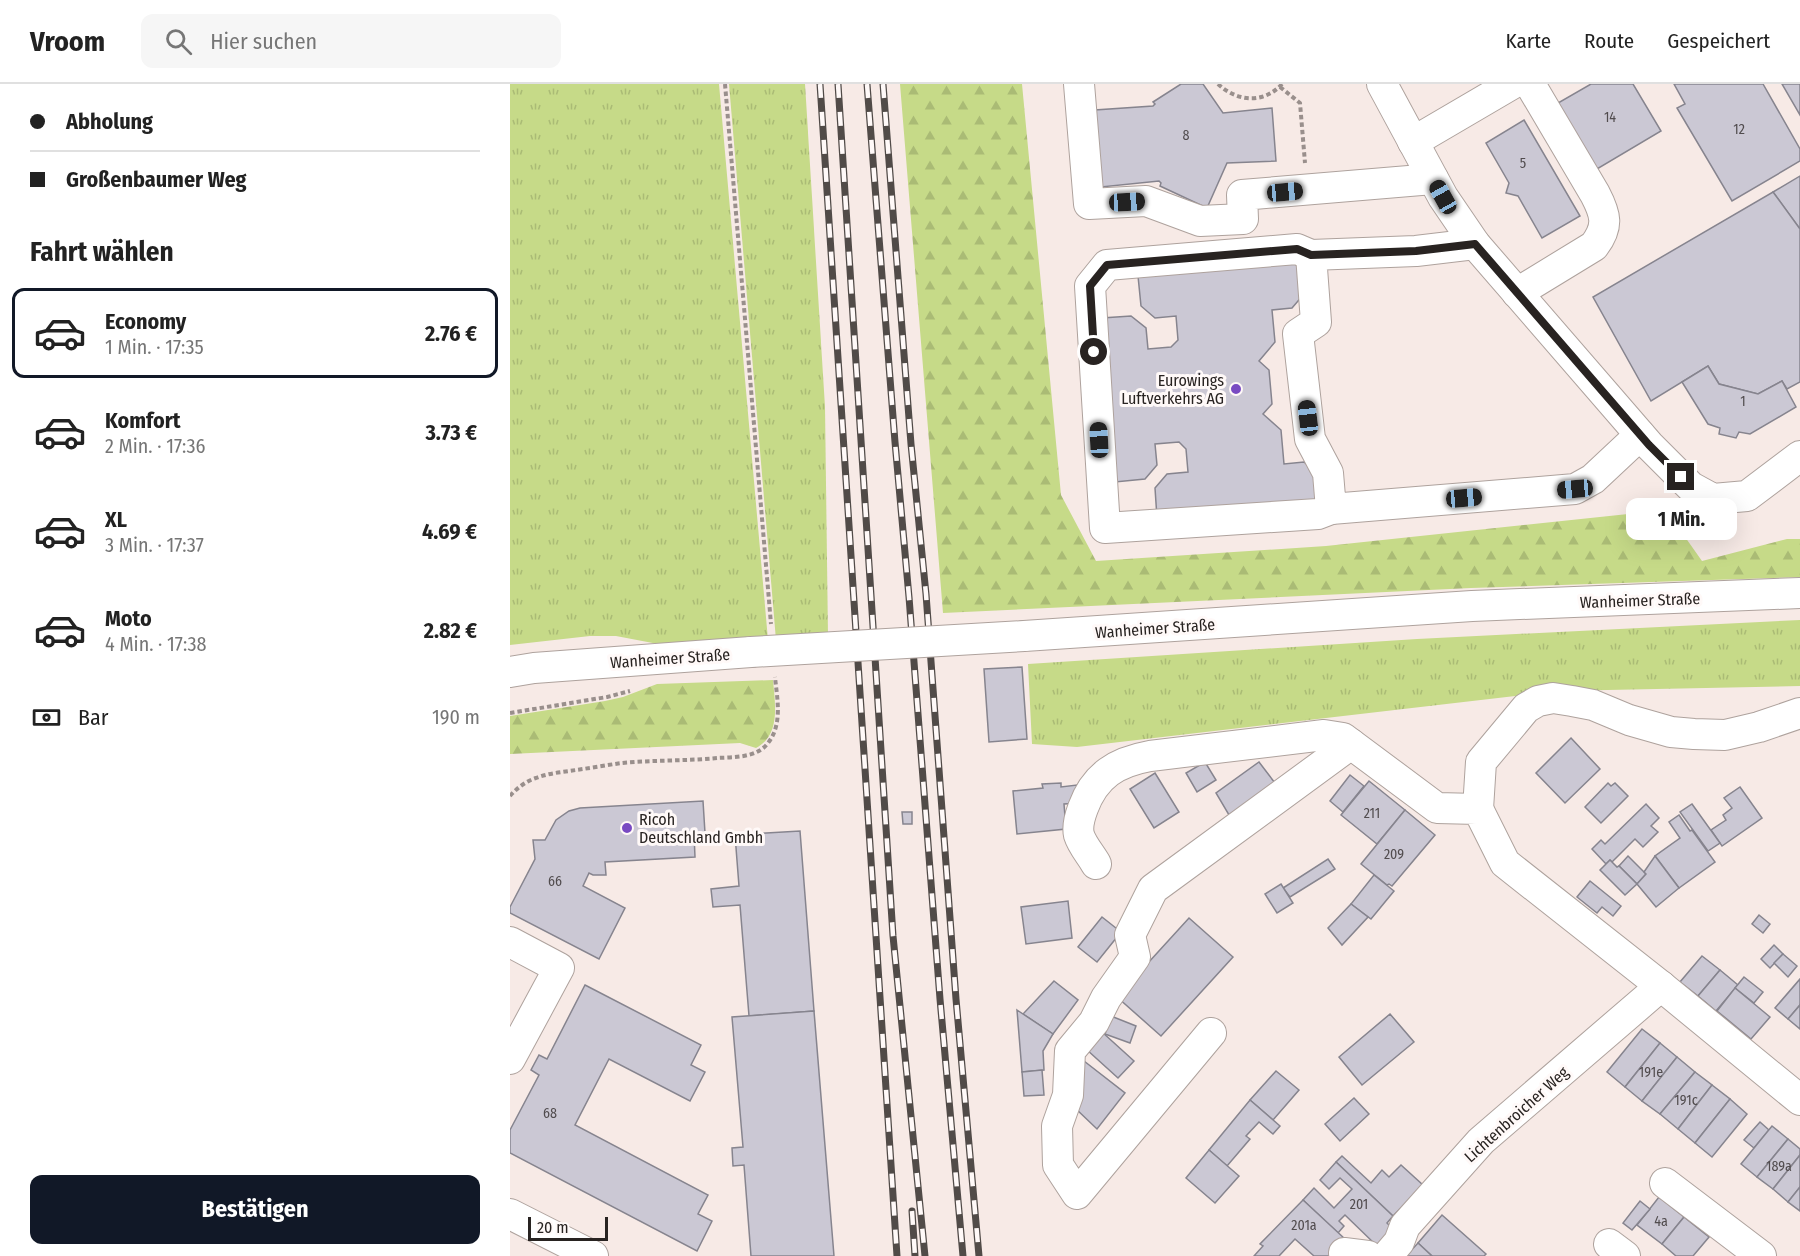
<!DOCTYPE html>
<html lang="de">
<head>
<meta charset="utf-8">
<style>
  :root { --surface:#fff; --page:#f6f6f6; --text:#222; --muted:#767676; --line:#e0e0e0; --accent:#111827 }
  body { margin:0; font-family:"Fira Sans Condensed",sans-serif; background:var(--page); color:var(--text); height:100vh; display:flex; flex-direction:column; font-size:22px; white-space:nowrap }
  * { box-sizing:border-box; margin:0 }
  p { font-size:20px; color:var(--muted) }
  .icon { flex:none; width:33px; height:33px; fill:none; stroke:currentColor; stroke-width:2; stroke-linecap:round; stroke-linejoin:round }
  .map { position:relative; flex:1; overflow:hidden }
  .panel { display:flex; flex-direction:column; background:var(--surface); width:510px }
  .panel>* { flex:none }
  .hud { display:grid; align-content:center; height:132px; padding:0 30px; background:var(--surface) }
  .scale { position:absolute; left:18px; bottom:15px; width:80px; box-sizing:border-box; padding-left:6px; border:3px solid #282321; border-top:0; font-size:16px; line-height:21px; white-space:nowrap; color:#282321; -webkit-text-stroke:4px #fff9f8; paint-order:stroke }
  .end { position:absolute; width:27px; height:27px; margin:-14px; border:8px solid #282321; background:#fff; box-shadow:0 0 0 3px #fff }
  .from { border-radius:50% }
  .bubble { position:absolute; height:42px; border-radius:12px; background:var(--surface); box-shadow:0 6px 24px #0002; font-size:20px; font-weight:700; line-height:42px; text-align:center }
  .car { position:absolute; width:18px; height:36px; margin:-18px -9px; border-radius:8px; box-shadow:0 0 4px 2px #0007; background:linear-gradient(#222 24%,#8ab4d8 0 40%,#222 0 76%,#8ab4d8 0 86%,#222 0) }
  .hud b { display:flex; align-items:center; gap:21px; height:57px; font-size:22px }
  .hud b+b { border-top:2px solid var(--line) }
  .hud i { width:15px; height:15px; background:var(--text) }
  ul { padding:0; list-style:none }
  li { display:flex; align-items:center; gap:18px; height:90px; margin:0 12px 9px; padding:0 18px; border:3px solid transparent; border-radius:12px }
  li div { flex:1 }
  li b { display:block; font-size:22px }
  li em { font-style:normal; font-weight:700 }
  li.on { border-color:var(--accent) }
  li>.icon { width:54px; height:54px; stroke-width:1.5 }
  h2 { padding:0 30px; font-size:27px; line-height:72px }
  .pay { display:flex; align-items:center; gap:15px; height:66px; padding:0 30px; font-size:22px }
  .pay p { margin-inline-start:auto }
  .button { display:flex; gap:12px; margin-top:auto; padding:12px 30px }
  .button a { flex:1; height:69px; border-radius:12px; background:var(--accent); color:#fff; font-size:24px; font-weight:700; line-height:69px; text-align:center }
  header { display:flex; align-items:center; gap:36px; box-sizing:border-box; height:84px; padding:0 30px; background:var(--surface); border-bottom:2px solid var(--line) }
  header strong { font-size:28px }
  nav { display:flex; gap:33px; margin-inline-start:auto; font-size:21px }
  .search { width:420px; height:54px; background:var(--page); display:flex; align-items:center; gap:15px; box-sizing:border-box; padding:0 21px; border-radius:12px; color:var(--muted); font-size:22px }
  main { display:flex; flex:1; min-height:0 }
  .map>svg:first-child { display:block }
  .grass { fill:url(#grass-tufts) }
  .forest { fill:url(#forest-firs) }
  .building { fill:#cbc8d4; stroke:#86848e; stroke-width:1.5 }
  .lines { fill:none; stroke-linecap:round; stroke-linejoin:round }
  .minor-casing { stroke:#aea29d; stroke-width:32 }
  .path { stroke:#998f8c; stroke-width:4; stroke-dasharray:4.5 3; stroke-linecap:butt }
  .minor { stroke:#fff; stroke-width:30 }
  .rail-casing { stroke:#514b48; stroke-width:7 }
  .rail { stroke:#fff9f8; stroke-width:4.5; stroke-dasharray:14; stroke-linecap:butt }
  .minor-bridge-casing { stroke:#aea29d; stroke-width:32; stroke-linecap:butt }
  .minor-bridge { stroke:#fff; stroke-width:30 }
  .route { stroke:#282321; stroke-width:8 }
  .poi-dot { fill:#794ac2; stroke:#fff9f8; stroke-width:2 }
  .labels { text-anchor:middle; stroke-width:6; stroke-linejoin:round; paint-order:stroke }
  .number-label { font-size:14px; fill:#514c4e }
  .poi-label { font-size:16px; fill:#282321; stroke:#fff9f8; text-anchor:end }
  .street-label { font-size:16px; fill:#282321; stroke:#fff9f8 }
</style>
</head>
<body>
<header>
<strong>Vroom</strong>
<div class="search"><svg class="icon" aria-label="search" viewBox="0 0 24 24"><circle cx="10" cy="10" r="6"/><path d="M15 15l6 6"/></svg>Hier suchen</div>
<nav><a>Karte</a><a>Route</a><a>Gespeichert</a></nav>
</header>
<main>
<section class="panel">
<div class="hud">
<b><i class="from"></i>Abholung</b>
<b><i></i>Großenbaumer Weg</b>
</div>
<h2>Fahrt wählen</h2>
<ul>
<li class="on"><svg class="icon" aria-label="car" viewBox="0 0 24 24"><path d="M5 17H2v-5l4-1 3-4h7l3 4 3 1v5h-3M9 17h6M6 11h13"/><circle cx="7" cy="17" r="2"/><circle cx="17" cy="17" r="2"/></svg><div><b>Economy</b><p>1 Min. · 17:35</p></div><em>2.76 €</em></li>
<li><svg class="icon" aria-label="car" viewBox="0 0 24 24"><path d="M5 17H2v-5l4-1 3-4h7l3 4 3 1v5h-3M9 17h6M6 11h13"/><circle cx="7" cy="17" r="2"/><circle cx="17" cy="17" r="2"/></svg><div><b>Komfort</b><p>2 Min. · 17:36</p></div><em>3.73 €</em></li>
<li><svg class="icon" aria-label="car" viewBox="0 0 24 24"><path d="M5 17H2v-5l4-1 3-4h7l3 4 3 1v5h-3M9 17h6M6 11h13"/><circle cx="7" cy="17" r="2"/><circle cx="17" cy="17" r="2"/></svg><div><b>XL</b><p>3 Min. · 17:37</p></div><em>4.69 €</em></li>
<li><svg class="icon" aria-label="car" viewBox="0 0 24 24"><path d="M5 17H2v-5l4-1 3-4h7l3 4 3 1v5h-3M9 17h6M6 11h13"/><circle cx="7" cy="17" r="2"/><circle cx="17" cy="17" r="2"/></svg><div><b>Moto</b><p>4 Min. · 17:38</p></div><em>2.82 €</em></li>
</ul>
<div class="pay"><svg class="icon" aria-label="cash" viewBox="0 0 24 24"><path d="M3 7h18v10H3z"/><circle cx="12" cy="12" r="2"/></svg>Bar<p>190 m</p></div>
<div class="button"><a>Bestätigen</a></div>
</section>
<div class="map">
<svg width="1290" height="1172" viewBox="0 0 1290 1172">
  <defs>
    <pattern id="grass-tufts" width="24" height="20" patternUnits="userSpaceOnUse" patternTransform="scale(1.5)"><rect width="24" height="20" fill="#c6da88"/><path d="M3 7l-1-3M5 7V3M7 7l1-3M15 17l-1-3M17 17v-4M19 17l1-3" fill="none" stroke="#aabb75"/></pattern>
    <pattern id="forest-firs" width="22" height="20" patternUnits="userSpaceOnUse" patternTransform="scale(1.5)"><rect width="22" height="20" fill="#c6da88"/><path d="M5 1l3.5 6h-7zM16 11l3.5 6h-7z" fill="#aabb75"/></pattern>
  </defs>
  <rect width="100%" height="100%" fill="#f7eae6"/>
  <g class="grass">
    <polygon points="0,0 209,0 258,556 171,561 148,560 106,552 80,552 0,561"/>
    <polygon points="219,0 295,0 315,323 318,552 266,556"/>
    <polygon points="1290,536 1290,602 1048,607 567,663 522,660 518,580 907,555"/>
  </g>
  <g class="forest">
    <polygon points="390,0 512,0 551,411 586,477 816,462 1156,426 1192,477 1277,455 1290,455 1290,493 961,504 433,529"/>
    <path d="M263,596C265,620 271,651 246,664L230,659L0,670V632L95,617L113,613L147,600Z"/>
  </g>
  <g class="building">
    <polygon points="671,0 693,0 713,29 762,24 766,77 717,79 697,124 650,102 651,99 649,97 591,103 585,26 643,22 645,20 643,18"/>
    <polygon points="1081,0 1123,0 1151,47 1087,85 1048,19"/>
    <polygon points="1164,0 1253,0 1290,65 1290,77 1222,117 1167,24 1175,20"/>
    <polygon points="1272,0 1290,0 1290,31"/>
    <polygon points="1014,36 1070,132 1032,154 1008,112 996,109 999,99 976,59"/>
    <polygon points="1290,92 1290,145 1263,108"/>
    <polygon points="1263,108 1290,145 1290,298 1277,305 1272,297 1248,310 1209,300 1198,282 1141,317 1083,213"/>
    <polygon points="792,179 794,210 782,224 762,226 765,258 749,277 759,286 762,320 753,330 771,346 774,380 794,378 808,390 811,421 647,434 645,404 657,390 678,388 676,365 669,358 645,360 647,381 635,395 605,398 592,234 621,232 636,244 638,265 661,263 668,256 666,232 645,234 631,222 628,192"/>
    <polygon points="1198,282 1209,300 1248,310 1272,297 1286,323 1240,350 1229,348 1226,354 1209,350 1210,344 1198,340 1172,298"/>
    <polygon points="512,583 517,655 479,658 474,585"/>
    <polygon points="1061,654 1090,685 1055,719 1026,689"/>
    <polygon points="695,678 706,696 687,708 676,689"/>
    <polygon points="749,678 765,699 719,731 706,709"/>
    <polygon points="645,689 669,728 644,744 620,705"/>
    <polygon points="840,691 854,702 833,728 820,717"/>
    <polygon points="859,697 895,726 867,760 831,731"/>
    <polygon points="551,699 551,703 567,701 569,719 554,720 556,745 507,750 503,707 533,704 532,700"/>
    <polygon points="1098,699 1101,702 1105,699 1118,712 1091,739 1075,723"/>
    <polygon points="1230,703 1252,734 1212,762 1201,746 1216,736 1213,731 1222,724 1214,714"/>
    <polygon points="193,717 195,749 184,750 185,773 95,778 96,791 83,791 79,789 73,802 115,824 89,875 0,829 0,823 25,775 23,756 35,756 46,736 59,727 70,724"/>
    <polygon points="1136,720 1149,734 1141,742 1148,748 1133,763 1125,755 1102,778 1100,776 1096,780 1082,765 1091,756 1095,760"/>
    <polygon points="1182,720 1210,759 1198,767 1170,728"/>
    <polygon points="895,726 925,751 882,802 879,800 877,801 851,780"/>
    <polygon points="392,728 402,728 402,740 393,740"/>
    <polygon points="1169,731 1180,747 1182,746 1205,778 1169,804 1145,772 1170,754 1159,738"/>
    <polygon points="290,747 304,927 239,932 230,821 203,823 201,805 229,802 225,751"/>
    <polygon points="1118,772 1136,790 1127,800 1109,782"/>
    <polygon points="1145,772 1169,804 1146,823 1127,800 1136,790 1134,788"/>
    <polygon points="818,775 825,785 780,813 773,804"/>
    <polygon points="1100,776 1107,783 1109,782 1127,800 1115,811 1090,786"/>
    <polygon points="864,791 884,807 861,835 841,820"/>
    <polygon points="1080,797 1111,822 1103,832 1092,823 1087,829 1067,813"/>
    <polygon points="771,800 783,819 767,829 755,810"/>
    <polygon points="558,817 562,854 516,860 511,823"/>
    <polygon points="841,820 858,833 832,861 818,844"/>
    <polygon points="1249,831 1260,840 1253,849 1242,840"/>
    <polygon points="592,833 611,848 587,878 568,863"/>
    <polygon points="679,834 723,873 651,952 607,913"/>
    <polygon points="1264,861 1273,870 1260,884 1251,875"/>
    <polygon points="1273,870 1287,882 1278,893 1264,879"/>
    <polygon points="1192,872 1210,886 1188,912 1170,898"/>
    <polygon points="1210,886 1228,901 1206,927 1188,912"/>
    <polygon points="1234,893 1253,908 1244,919 1225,904"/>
    <polygon points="1290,895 1290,921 1278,935 1265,924"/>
    <polygon points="544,897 568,916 543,950 513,930"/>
    <polygon points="75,901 191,961 181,981 195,988 180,1017 99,975 65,1041 198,1111 188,1130 202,1137 187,1167 0,1069 0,1046 29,991 21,986 29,971 37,975"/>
    <polygon points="1225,904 1260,933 1241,955 1207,927"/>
    <polygon points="1290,921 1290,945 1278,935"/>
    <polygon points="507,926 543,950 533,967 534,986 512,988"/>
    <polygon points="304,927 324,1172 241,1172 234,1081 223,1082 222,1064 233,1063 222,933"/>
    <polygon points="880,930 904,958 852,1001 829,973"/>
    <polygon points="601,932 626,942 620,959 595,950"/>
    <polygon points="1132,945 1150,959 1115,1003 1097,988"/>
    <polygon points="592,948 624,977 608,994 576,965"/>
    <polygon points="1150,959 1167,973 1132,1017 1115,1003"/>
    <polygon points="1167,973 1185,988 1150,1030 1132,1017"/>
    <polygon points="574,977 615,1009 587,1045 564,1023"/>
    <polygon points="532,986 534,1011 514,1012 512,988"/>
    <polygon points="766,987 789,1006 763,1036 740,1016"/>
    <polygon points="1185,988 1202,1001 1168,1045 1150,1030"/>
    <polygon points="1202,1001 1220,1015 1185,1059 1168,1045"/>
    <polygon points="844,1014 859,1030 830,1057 815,1040"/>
    <polygon points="1220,1015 1237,1030 1202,1073 1185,1059"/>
    <polygon points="740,1016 770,1042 763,1050 749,1038 736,1052 740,1055 717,1082 699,1066"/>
    <polygon points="1250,1038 1259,1046 1244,1064 1234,1056"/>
    <polygon points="1262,1042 1278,1055 1247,1093 1231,1080"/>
    <polygon points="1278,1055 1290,1065 1290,1071 1263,1105 1247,1093"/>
    <polygon points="699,1066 729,1092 705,1119 676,1094"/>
    <polygon points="1290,1071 1290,1103 1278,1118 1263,1105"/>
    <polygon points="832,1072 861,1099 872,1086 879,1093 891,1081 913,1101 883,1132 826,1078"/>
    <polygon points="826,1078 883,1132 877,1139 883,1145 867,1162 835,1131 829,1137 834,1142 828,1149 793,1116 804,1104 824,1124 842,1105 830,1094 819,1105 810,1096"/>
    <polygon points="1290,1103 1290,1127 1278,1118"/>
    <polygon points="1149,1113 1174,1133 1152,1160 1127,1141"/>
    <polygon points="793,1116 835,1155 819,1172 804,1172 785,1155 769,1172 744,1172 753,1162 750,1160"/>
    <polygon points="1130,1117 1140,1125 1122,1146 1113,1139"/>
    <polygon points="932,1131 976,1170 974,1172 922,1172 908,1159"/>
    <polygon points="1174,1133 1199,1153 1183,1172 1166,1172 1152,1160"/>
    <polygon points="908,1159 922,1172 896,1172"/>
  </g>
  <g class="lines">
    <defs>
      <g id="minor">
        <polyline points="569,0 579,120 636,117 690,137 733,135 732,111 923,95"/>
        <polyline points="872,0 933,113 965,160 1139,361 1181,403 1203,415 1237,412 1290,372"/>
        <polyline points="903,58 1002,0"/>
        <polyline points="965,160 906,167 801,171 806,238 788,250 800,355 818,389 821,425 1065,405 1083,395 1130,351"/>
        <polyline points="801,171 787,165 597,181 580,202 595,444 808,430 821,425"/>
        <path d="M1007,209L1084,162C1099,142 1096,131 1085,110L1020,0"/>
        <polyline points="514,552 962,522 1290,509"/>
        <polyline points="0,588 24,584 241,568"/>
        <polyline points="968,725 971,678 1016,624 1028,617 1043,614 1062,617 1083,621 1119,636 1161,648 1184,650 1215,651 1249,643 1290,629"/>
        <path d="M586,780C581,771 572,761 569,751C567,743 570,732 573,724C585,691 607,678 640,672L814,651L833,654L927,724L968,725L995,779L1151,902L1290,1016"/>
        <polyline points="0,858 49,884 0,975"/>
        <polyline points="701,949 567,1110 548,1081 547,1042 558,1011 560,967 584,938 596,914 625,873 620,851 643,805 841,660"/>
        <polyline points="1155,1099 1251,1172"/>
        <polyline points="0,1130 83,1172"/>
        <polyline points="1099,1160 1115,1172"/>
        <polyline points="834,1169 858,1172"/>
        <polyline points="877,1172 889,1158 895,1142 971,1057 1151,902"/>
      </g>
    </defs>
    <use href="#minor" class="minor-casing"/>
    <g class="path">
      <polyline points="215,0 261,540"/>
      <path d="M708,0C727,18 754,20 772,0"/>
      <polyline points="770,3 790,19 795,79"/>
      <polyline points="0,629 97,613 120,607"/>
      <path d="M0,712C7,704 16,697 26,694C39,689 53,688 66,686C81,684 97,681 112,679C143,676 176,677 207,674C224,673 247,674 258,659C273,640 267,614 265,593"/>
    </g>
    <use href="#minor" class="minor"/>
    <defs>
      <g id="rail">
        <polyline points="310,0 387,1172"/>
        <polyline points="328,0 383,852 415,1172"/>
        <polyline points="357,0 385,358 399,513 430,915 453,1172"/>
        <polyline points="373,0 401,360 416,510 446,915 469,1172"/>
        <polyline points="402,1127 405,1172"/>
      </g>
    </defs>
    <use href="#rail" class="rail-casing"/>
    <use href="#rail" class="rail"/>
    <defs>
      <polyline id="minor-bridge" points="241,568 514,552"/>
    </defs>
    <use href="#minor-bridge" class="minor-bridge-casing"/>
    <use href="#minor-bridge" class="minor-bridge"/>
  </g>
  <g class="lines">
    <polyline class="route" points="584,268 580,202 597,181 787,165 801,171 906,167 965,160 1139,361 1171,393"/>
  </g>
  <g class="poi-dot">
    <circle cx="726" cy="305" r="6"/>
    <circle cx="117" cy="744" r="6"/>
  </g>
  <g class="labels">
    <g class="number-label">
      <text x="1100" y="38">14</text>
      <text x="1229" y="50">12</text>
      <text x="676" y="56">8</text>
      <text x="1013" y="84">5</text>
      <text x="1233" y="322">1</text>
      <text x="862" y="734">211</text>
      <text x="884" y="775">209</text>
      <text x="45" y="802">66</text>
      <text x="1141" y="993">191e</text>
      <text x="1176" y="1021">191c</text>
      <text x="40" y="1034">68</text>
      <text x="1269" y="1087">189a</text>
      <text x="849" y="1125">201</text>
      <text x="1151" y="1142">4a</text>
      <text x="794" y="1146">201a</text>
    </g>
    <g class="poi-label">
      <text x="714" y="302">Eurowings<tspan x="714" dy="18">Luftverkehrs AG</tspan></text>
      <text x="129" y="741" text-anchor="start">Ricoh<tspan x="129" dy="18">Deutschland Gmbh</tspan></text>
    </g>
    <g class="street-label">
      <text transform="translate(1130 516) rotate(-2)" y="6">Wanheimer Straße</text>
      <text transform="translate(645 544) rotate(-4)" y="6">Wanheimer Straße</text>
      <text transform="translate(160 574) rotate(-4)" y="6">Wanheimer Straße</text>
      <text transform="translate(1006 1030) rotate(-42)" y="6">Lichtenbroicher Weg</text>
    </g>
  </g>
</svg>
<div class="scale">20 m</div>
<i class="end from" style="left:584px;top:268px"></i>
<i class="end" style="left:1171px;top:393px"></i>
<div class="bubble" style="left:1116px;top:414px;width:111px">1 Min.</div>
<i class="car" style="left:775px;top:108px;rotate:85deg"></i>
<i class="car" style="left:933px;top:113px;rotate:331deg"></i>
<i class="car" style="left:617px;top:118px;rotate:87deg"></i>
<i class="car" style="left:798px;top:334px;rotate:353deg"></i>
<i class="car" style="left:589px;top:356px;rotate:357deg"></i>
<i class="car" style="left:1065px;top:405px;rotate:265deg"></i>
<i class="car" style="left:954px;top:414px;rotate:85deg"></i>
</div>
</main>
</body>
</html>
